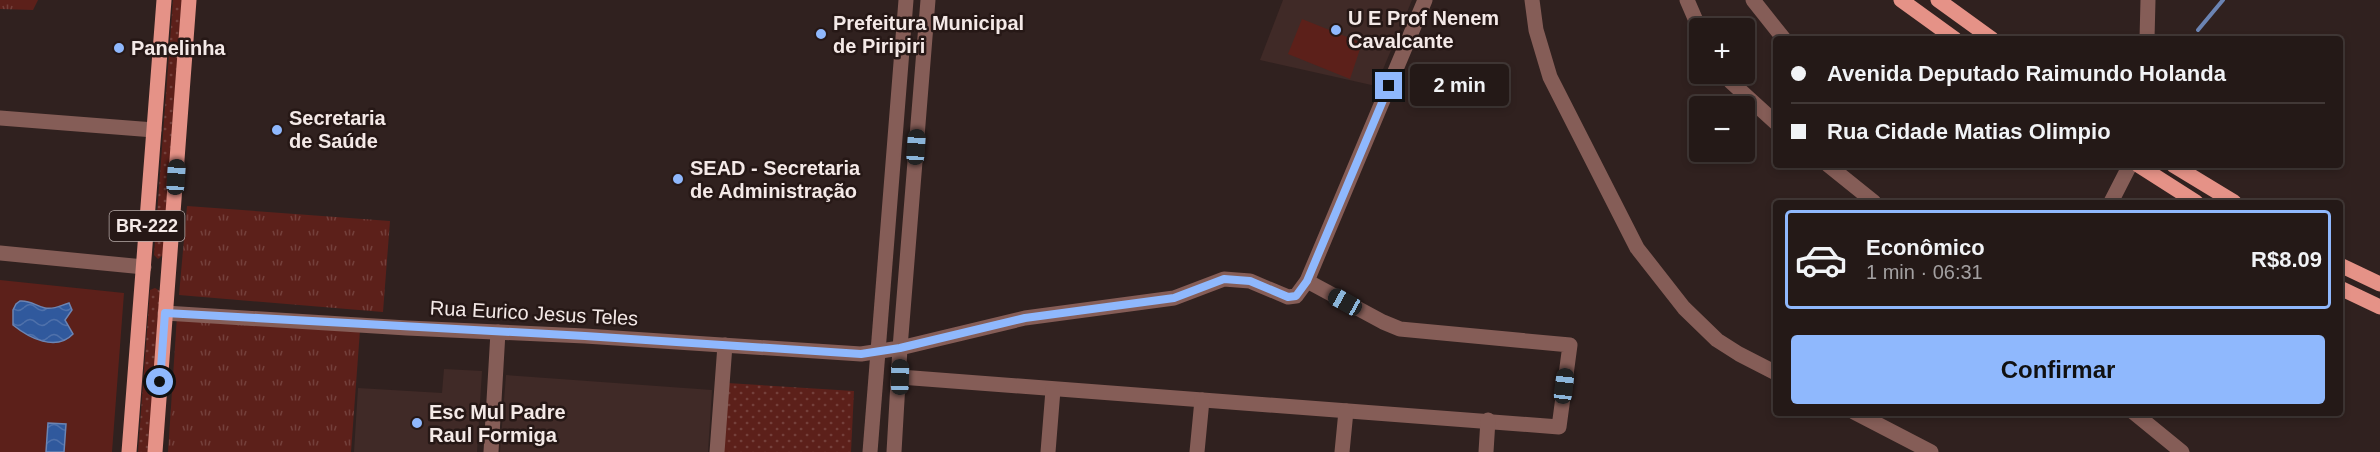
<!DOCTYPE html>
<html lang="pt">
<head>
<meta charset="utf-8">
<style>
  :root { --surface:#241917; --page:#2c2220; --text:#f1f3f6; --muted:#a3a0a1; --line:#413836; --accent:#8fb8fd }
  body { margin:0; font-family:Helvetica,sans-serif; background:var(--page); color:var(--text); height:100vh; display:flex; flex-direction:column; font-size:22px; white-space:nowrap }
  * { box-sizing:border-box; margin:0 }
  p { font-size:20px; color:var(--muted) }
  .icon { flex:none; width:33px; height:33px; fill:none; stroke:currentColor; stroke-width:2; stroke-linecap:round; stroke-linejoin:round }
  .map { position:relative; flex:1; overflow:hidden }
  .side { position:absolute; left:1773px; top:200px; width:570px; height:216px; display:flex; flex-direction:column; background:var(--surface); border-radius:6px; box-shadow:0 3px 9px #0003,0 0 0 2px var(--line) }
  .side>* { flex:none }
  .hud { position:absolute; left:1773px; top:36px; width:570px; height:132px; border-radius:6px; box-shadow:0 3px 9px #0003,0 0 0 2px var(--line); display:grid; align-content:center; height:132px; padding:0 18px; background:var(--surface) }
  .controls { position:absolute; left:1689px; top:18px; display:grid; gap:12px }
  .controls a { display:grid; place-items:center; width:66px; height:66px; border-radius:6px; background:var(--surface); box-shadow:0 3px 9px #0003,0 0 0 2px var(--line); font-size:30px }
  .end { position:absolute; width:27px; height:27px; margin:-14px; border:8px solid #8fb8fd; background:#111; box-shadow:0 0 0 3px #111 }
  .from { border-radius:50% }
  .bubble { position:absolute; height:42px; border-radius:6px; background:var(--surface); box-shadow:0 3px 9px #0003,0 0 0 2px var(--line); font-size:20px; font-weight:700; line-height:42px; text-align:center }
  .car { position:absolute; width:18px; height:36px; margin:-18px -9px; border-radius:8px; box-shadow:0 0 4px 2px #0007; background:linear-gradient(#222 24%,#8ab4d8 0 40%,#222 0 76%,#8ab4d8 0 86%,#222 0) }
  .hud b { display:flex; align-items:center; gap:21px; height:57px; font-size:22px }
  .hud b+b { border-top:2px solid var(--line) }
  .hud i { width:15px; height:15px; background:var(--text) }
  ul { padding:10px 0 0; list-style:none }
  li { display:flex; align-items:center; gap:18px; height:99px; margin:0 12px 9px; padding:0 6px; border:3px solid var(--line); border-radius:6px }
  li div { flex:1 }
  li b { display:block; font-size:22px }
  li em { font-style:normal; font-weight:700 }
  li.on { border-color:var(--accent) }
  li>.icon { width:54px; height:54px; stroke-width:1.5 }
  .button { display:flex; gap:12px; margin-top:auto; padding:12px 18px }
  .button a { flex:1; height:69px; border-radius:6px; background:var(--accent); color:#111; font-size:24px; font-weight:700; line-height:69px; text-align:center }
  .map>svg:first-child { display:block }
  .built { fill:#402a27 }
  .grass { fill:url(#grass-tufts) }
  .park { fill:url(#park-dots) }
  .pitch { fill:#5c201a }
  .water { fill:url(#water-waves); stroke:#6b84b3; stroke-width:1.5 }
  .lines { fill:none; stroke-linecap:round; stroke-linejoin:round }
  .stream { stroke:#6b84b3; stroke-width:4 }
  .minor { stroke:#855d57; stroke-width:15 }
  .major { stroke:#e59287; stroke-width:15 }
  .route { stroke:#8fb8fd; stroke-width:8 }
  .poi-dot { fill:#8fb8fd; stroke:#261816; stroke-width:2 }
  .labels { text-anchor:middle; stroke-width:5; stroke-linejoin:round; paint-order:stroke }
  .shield { fill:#261816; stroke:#b6aaa8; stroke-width:1.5 }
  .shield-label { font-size:18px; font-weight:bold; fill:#f4e9e7 }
  .poi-label { font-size:20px; font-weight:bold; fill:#f4e9e7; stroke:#261816; text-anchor:start }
  .street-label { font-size:20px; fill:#f4e9e7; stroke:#261816 }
</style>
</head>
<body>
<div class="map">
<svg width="2380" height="452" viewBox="0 0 2380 452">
  <defs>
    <pattern id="grass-tufts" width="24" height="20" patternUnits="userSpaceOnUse" patternTransform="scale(1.5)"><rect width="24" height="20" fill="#5c201a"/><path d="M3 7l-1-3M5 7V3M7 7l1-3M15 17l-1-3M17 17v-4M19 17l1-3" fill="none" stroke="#74403b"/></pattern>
    <pattern id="park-dots" width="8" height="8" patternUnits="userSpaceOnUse" patternTransform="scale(1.5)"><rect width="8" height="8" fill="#5c201a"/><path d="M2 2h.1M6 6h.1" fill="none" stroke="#74403b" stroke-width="1.8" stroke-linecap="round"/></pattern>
    <pattern id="water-waves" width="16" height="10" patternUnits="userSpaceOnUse" patternTransform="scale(1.5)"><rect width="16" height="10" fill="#30599d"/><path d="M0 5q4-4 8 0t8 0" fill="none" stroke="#4f71ab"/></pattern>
  </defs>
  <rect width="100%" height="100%" fill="#30211f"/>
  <g class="built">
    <polygon points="1283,0 1412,0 1376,86 1260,60"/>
    <polygon points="444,369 482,371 477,452 354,452 358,388 442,393"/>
    <polygon points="506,375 712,390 708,452 500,452"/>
  </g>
  <g class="grass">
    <polygon points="0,0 38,0 33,10 0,9"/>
    <polygon points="187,206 390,221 383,312 179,295"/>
    <polygon points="177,316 360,330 351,452 168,452"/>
  </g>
  <g class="park">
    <polygon points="173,0 182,0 163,255 158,259 154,255"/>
    <polygon points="155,288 160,291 149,452 138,452 150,290"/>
    <polygon points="727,383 854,391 851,452 722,452"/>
  </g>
  <g class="pitch">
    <polygon points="1302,19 1362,43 1350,79 1288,54"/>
    <polygon points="0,280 124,293 112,452 0,452"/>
  </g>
  <g class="water">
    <path d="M20,301C30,300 36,306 45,308C55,310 61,305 69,303L72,310L65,320L73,334C56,352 29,338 13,325V310L16,304Z"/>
    <polygon points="48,423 66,424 64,452 46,452"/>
  </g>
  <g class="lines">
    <polyline class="stream" points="2198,30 2223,0"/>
    <g class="minor">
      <polyline points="1532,0 1536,30 1550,77 1637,248 1684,308 1717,340 1739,354 1776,373"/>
      <polyline points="1687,0 1700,30"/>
      <polyline points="1753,0 1784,39"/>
      <polyline points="2147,39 2148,0"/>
      <polyline points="1725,74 1731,82 1776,123"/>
      <polyline points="0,118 154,130"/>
      <polyline points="1828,165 1874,202"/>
      <polyline points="2111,202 2130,165"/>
      <polyline points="0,253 144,267"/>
      <polyline points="165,313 407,328 585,336 861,354 900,348 1025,318 1174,298 1224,279 1250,281 1288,297 1296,296 1307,281 1425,0"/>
      <polyline points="900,377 1559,427 1570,345 1400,329 1383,322 1307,281"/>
      <polyline points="1854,412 1931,452"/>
      <polyline points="2133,412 2182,452"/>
      <polyline points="491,452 498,332"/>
      <polyline points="717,452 725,345"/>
      <polyline points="870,452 906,0"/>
      <polyline points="894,452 900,348 928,0"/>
      <polyline points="1048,452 1053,390"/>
      <polyline points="1197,452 1202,400"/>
      <polyline points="1342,452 1346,411"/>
      <polyline points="1486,452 1488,420"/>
    </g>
    <g class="major">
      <polyline points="1901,0 1955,39"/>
      <polyline points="1938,0 1992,39"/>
      <polyline points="2138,165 2196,202"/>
      <polyline points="2173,165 2234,202"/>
      <polyline points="2340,265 2380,284"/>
      <polyline points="2340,288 2380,307"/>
      <polyline points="129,452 164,0"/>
      <polyline points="155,452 189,0"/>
    </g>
  </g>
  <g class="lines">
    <polyline class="route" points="160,382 165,313 585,336 861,354 900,348 1025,318 1174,298 1224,279 1250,281 1288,297 1296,296 1307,281 1389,86"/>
  </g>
  <g class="poi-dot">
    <circle cx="1336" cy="30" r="6"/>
    <circle cx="821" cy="34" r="6"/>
    <circle cx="119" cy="48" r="6"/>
    <circle cx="277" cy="130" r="6"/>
    <circle cx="678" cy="179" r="6"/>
    <circle cx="417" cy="423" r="6"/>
  </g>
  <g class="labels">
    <rect class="shield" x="109.5" y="211" width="75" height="30" rx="4.5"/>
    <g class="shield-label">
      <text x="147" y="232">BR-222</text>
    </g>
    <g class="poi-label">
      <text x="1348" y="25">U E Prof Nenem<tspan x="1348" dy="23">Cavalcante</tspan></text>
      <text x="833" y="30">Prefeitura Municipal<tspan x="833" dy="23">de Piripiri</tspan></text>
      <text x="131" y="55">Panelinha</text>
      <text x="289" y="125">Secretaria<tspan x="289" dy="23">de Saúde</tspan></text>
      <text x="690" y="175">SEAD - Secretaria<tspan x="690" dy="23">de Administração</tspan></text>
      <text x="429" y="419">Esc Mul Padre<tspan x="429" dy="23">Raul Formiga</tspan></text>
    </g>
    <g class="street-label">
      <text transform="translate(534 313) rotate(3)" y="7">Rua Eurico Jesus Teles</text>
    </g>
  </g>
</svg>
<div class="controls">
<a>+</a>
<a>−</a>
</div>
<i class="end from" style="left:160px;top:382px"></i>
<i class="end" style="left:1389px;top:86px"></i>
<div class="bubble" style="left:1410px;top:64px;width:99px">2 min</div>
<i class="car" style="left:916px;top:147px;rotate:4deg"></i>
<i class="car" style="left:176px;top:177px;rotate:4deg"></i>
<i class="car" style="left:1345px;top:302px;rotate:299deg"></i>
<i class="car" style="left:900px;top:377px;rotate:1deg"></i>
<i class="car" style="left:1564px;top:386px;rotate:7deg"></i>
<div class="hud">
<b><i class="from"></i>Avenida Deputado Raimundo Holanda</b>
<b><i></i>Rua Cidade Matias Olimpio</b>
</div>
<section class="side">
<ul>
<li class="on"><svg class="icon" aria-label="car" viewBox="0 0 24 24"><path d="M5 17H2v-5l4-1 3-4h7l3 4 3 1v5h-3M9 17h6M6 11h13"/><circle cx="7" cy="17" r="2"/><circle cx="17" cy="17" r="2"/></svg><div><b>Econômico</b><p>1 min · 06:31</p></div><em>R$8.09</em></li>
</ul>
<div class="button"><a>Confirmar</a></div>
</section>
</div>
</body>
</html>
